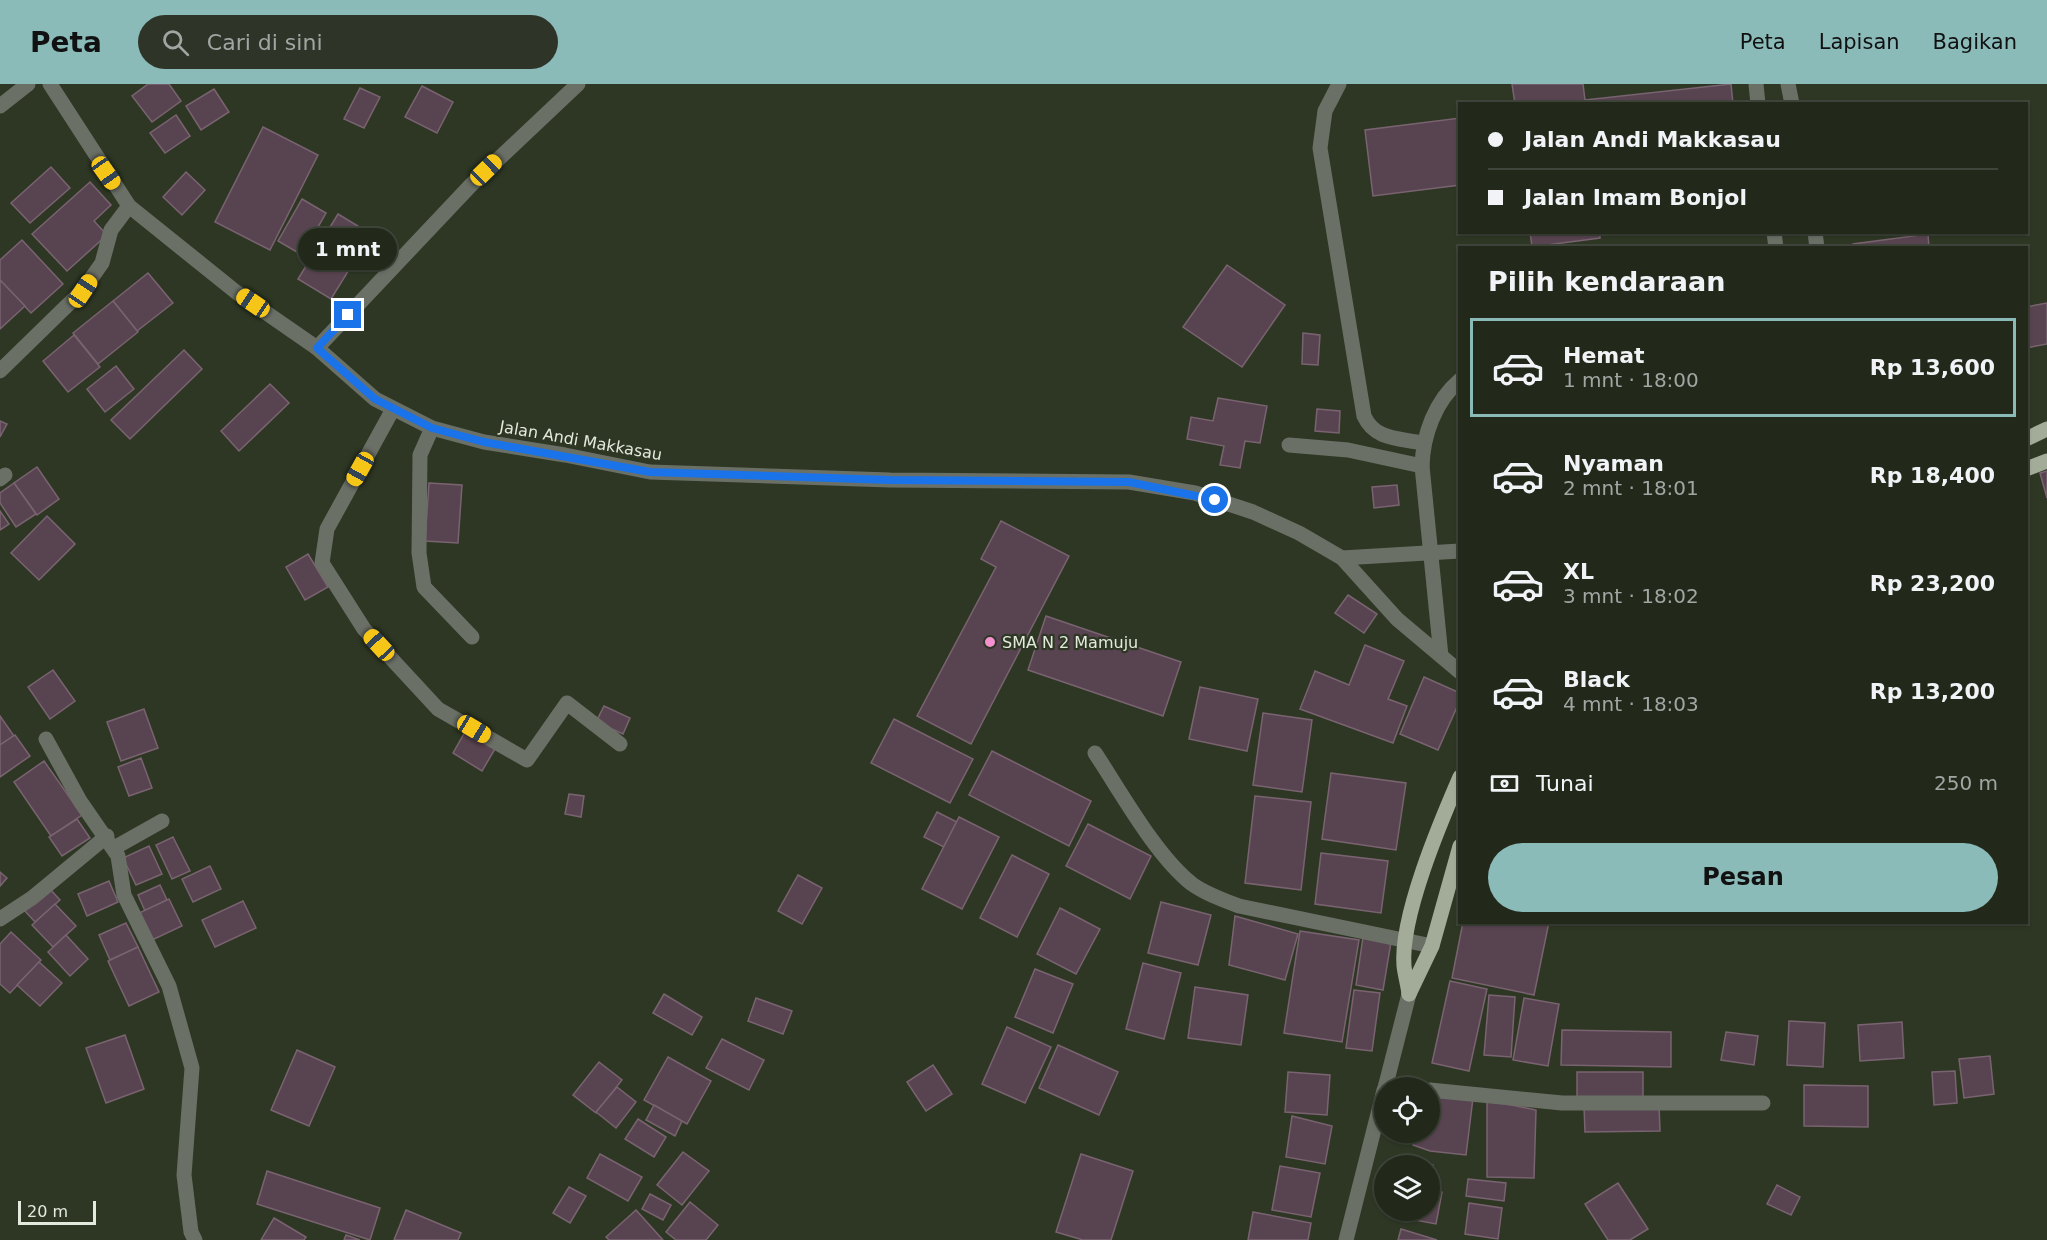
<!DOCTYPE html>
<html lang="id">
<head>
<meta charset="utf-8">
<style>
  :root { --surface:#22291b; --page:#2e3528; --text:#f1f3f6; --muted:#a2a6a3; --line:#3f453a; --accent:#8bbbb9 }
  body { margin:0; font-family:"DejaVu Sans",sans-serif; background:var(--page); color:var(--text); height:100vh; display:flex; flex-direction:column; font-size:22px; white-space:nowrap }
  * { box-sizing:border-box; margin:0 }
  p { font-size:20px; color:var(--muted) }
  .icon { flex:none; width:33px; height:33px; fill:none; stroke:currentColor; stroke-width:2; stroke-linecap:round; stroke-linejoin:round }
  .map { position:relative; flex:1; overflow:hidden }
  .sheet { position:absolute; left:1458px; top:162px; width:570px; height:678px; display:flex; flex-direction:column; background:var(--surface); border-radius:0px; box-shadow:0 2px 4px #0004,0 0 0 2px var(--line) }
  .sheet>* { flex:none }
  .banner { position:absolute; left:1458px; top:18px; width:570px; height:132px; border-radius:0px; box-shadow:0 2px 4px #0004,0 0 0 2px var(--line); display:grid; align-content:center; height:132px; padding:0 30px; background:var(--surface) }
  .fabs { position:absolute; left:1374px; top:993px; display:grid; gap:12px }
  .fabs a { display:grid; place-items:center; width:66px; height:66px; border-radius:50%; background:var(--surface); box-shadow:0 2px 4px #0004,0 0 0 2px var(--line); font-size:30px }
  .scale { position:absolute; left:18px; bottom:15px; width:78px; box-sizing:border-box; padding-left:6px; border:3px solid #e3e9dd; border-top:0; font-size:16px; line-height:21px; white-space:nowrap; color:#e3e9dd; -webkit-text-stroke:4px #2e3724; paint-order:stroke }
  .end { position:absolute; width:27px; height:27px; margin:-14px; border:8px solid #1a73e8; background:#fff; box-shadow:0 0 0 3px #fff }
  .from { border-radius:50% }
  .bubble { position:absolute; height:42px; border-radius:21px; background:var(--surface); box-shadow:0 2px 4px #0004,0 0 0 2px var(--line); font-size:20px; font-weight:800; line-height:42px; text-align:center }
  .car { position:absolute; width:18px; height:36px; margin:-18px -9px; border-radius:8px; box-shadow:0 0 4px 2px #0007; background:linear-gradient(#f5c518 24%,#345 0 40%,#f5c518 0 76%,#345 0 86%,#f5c518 0) }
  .banner b { display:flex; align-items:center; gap:21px; height:57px; font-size:22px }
  .banner b+b { border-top:2px solid var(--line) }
  .banner i { width:15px; height:15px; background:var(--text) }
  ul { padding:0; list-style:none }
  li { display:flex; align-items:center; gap:18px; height:99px; margin:0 12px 9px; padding:0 18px; border:3px solid transparent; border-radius:0px }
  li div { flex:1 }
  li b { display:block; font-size:22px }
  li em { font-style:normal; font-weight:800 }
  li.on { border-color:var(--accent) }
  li>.icon { width:54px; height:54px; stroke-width:1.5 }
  h2 { padding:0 30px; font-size:27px; line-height:72px }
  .pay { display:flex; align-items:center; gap:15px; height:66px; padding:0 30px; font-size:22px }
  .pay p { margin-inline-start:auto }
  .cta { display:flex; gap:12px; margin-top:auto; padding:12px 30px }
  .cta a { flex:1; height:69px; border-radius:36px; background:var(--accent); color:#111; font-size:24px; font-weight:800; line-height:69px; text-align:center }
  header { display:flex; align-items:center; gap:36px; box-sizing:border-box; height:84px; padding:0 30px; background:var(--accent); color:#111 }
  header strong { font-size:28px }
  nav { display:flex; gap:33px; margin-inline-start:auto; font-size:21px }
  .search { width:420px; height:54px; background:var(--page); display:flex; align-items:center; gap:15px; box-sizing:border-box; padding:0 21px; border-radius:33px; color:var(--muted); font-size:22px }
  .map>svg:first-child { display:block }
  .building { fill:#584450; stroke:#796370; stroke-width:1.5 }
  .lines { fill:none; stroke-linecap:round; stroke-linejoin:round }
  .minor { stroke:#6b7067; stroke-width:15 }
  .major { stroke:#a2ac99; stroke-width:15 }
  .route { stroke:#1a73e8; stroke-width:8 }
  .poi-dot { fill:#f591d1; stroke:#2e3724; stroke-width:2 }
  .labels { text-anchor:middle; stroke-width:4.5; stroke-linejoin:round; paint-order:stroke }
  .street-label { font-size:16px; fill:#e3e9dd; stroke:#2e3724 }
  .poi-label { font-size:16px; fill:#e3e9dd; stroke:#2e3724; text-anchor:start }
</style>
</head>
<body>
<header>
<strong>Peta</strong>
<div class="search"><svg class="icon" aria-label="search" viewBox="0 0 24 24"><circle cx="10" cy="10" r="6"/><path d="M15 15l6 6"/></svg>Cari di sini</div>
<nav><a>Peta</a><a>Lapisan</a><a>Bagikan</a></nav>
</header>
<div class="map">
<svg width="2047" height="1156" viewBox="0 0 2047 1156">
  <rect width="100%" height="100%" fill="#2e3724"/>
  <g class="building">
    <polygon points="148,0 169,0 181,17 152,38 132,12"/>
    <polygon points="1512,0 1583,0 1585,16 1731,0 1733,20 1515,20"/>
    <polygon points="422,2 453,18 437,49 405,33"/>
    <polygon points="360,4 380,13 364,44 344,35"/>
    <polygon points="214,5 229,28 201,46 186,22"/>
    <polygon points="176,31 190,52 165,69 150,49"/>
    <polygon points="1460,34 1460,101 1373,112 1365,46"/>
    <polygon points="263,43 318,71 270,166 215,138"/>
    <polygon points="51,83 70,104 30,139 11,119"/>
    <polygon points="186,88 205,106 182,131 163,113"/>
    <polygon points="90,98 111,121 94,137 107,151 67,187 32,150"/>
    <polygon points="302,115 326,129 302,171 278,157"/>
    <polygon points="338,130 371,150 331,215 298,195"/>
    <polygon points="1530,148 1600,148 1600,154 1532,163"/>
    <polygon points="1928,150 1929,164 1853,164 1853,160"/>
    <polygon points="22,156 63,200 31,229 0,196 0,176"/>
    <polygon points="1227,181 1285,221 1242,283 1183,243"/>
    <polygon points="148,189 173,219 137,247 113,217"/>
    <polygon points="0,196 25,222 0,245"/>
    <polygon points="113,217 138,248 98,280 73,249"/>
    <polygon points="2047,219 2047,260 2026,264 2026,223"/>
    <polygon points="1303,249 1320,251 1318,281 1302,280"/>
    <polygon points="74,251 100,283 68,308 43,277"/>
    <polygon points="184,266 202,285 130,355 111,336"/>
    <polygon points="116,282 134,305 105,328 87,305"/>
    <polygon points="270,300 289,319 239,367 221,347"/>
    <polygon points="1218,314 1267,322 1260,359 1245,357 1240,384 1220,381 1224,362 1187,355 1191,333 1213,337"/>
    <polygon points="1317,325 1340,327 1339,349 1315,347"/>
    <polygon points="0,337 7,340 0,353"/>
    <polygon points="37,383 59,415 37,431 14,399"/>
    <polygon points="2047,387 2047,414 2040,389"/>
    <polygon points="14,399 36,430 16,443 0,419 0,409"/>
    <polygon points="429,399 462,401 458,459 425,457"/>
    <polygon points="1397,401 1399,421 1374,424 1372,403"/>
    <polygon points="0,427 9,440 0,446"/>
    <polygon points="47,432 75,460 39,496 11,469"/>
    <polygon points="1001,437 1069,472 971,660 917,632 996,483 981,475"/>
    <polygon points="308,470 328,503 305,516 286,483"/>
    <polygon points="1348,511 1377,530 1364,549 1335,529"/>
    <polygon points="1046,532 1181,578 1163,632 1028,586"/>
    <polygon points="1365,561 1404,577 1388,615 1407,622 1393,659 1300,625 1315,587 1349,601"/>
    <polygon points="53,586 75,617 50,635 28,603"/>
    <polygon points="1424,593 1460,609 1460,616 1438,666 1400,650"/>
    <polygon points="1200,603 1258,615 1247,667 1189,655"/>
    <polygon points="604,622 630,634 623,650 596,638"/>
    <polygon points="144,625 158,664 121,677 107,638"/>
    <polygon points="1263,629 1312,636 1302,708 1253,701"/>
    <polygon points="0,632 14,652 0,661"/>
    <polygon points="894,635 973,675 950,719 871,679"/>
    <polygon points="469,641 499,658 482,687 453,669"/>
    <polygon points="15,651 30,672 0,693 0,661"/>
    <polygon points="992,667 1091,717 1069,762 969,711"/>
    <polygon points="141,674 152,704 129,712 118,683"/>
    <polygon points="44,677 82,731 51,752 14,698"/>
    <polygon points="1331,689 1406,699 1396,766 1322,755"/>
    <polygon points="569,710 584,712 581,733 565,730"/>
    <polygon points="1255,712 1311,718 1301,806 1245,799"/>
    <polygon points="937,728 957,738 944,763 924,753"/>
    <polygon points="959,733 999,753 962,825 922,805"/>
    <polygon points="77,735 90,754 62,772 49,753"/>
    <polygon points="1088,740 1151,772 1130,815 1066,782"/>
    <polygon points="173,753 190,787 172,795 156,761"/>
    <polygon points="149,762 162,790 136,801 123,774"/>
    <polygon points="1321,769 1388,777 1381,829 1315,820"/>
    <polygon points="1012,771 1049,790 1017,853 980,834"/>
    <polygon points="210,782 221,805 193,818 182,795"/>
    <polygon points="0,788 7,794 0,802"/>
    <polygon points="798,791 822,804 802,840 778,827"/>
    <polygon points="109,797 118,818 87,832 78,810"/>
    <polygon points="160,801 167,816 145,827 138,811"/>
    <polygon points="49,804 60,816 35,838 24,826"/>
    <polygon points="169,815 182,842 152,856 139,829"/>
    <polygon points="243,817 256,844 215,863 202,836"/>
    <polygon points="1161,818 1211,831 1198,881 1148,869"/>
    <polygon points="55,820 76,842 53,863 32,841"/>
    <polygon points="1060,824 1100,845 1076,890 1037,870"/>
    <polygon points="1235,832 1298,850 1285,896 1229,881"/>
    <polygon points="1463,838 1549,838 1534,911 1452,894"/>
    <polygon points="126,839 138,863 110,876 99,851"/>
    <polygon points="1300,847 1359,856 1342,958 1284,949"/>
    <polygon points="11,848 41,876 10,909 0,900 0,860"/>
    <polygon points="66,851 88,875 70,892 48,868"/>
    <polygon points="1363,853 1391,858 1383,906 1356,901"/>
    <polygon points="138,863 159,908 129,922 108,877"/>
    <polygon points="39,878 62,899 40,922 17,901"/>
    <polygon points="1143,879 1181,889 1164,955 1126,945"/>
    <polygon points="1035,885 1073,900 1053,949 1015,933"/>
    <polygon points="1450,897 1487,905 1469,987 1432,979"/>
    <polygon points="1195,903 1248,911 1241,961 1188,954"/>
    <polygon points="1354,906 1380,909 1372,967 1346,964"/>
    <polygon points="664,910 702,933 692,951 653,929"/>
    <polygon points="1489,911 1515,913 1511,973 1484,971"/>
    <polygon points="756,914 792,927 783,950 748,937"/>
    <polygon points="1524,914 1559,920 1548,982 1513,976"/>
    <polygon points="1789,937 1825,939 1823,983 1787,981"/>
    <polygon points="1902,938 1904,974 1860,977 1858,941"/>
    <polygon points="1007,943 1051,963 1025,1019 982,1000"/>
    <polygon points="1562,946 1671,948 1671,983 1561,981"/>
    <polygon points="1726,948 1758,952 1754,981 1721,976"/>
    <polygon points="125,951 144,1005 106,1019 86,964"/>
    <polygon points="722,955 764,976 749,1006 706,984"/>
    <polygon points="1058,961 1118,988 1099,1031 1039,1004"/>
    <polygon points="297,966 335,983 309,1042 271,1026"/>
    <polygon points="1990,972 1994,1010 1964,1014 1959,975"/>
    <polygon points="668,973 711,997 687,1040 644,1016"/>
    <polygon points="599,978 622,996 596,1029 573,1011"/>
    <polygon points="933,981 952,1010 926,1027 907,998"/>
    <polygon points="1955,987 1957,1019 1934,1021 1932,988"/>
    <polygon points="1288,988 1330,991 1327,1031 1285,1028"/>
    <polygon points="1577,988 1643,988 1643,1015 1577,1016"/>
    <polygon points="1804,1001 1868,1002 1868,1043 1804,1042"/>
    <polygon points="617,1003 636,1018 616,1044 596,1028"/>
    <polygon points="1437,1010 1473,1014 1466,1071 1430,1067 1413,1061 1416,1048 1432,1047"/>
    <polygon points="1487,1016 1536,1026 1534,1094 1487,1093"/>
    <polygon points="654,1021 682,1037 675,1052 646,1036"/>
    <polygon points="1659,1021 1660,1047 1585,1048 1584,1022"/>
    <polygon points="1292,1032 1332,1042 1325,1080 1286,1073"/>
    <polygon points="638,1035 666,1053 654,1073 625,1055"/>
    <polygon points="683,1068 709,1087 682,1121 657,1101"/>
    <polygon points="600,1070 642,1093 628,1117 587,1094"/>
    <polygon points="1081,1070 1133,1087 1111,1156 1083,1156 1056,1148"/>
    <polygon points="1409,1075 1433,1081 1430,1094 1430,1082 1407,1082"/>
    <polygon points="1280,1082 1320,1089 1311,1133 1272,1126"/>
    <polygon points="267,1087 380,1124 370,1156 257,1120"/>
    <polygon points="1468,1095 1506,1099 1504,1117 1466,1112"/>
    <polygon points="1618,1099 1648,1145 1630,1156 1608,1156 1585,1120"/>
    <polygon points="1777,1101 1800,1113 1791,1131 1767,1120"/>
    <polygon points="569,1103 586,1112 570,1139 553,1129"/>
    <polygon points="1430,1106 1442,1108 1436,1140 1393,1132 1395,1126 1430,1126"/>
    <polygon points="650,1110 671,1121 663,1136 642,1125"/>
    <polygon points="690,1118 718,1141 706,1156 676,1156 666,1148"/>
    <polygon points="1469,1119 1502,1124 1498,1155 1465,1150"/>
    <polygon points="406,1126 461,1149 458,1156 394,1156"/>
    <polygon points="636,1126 663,1156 609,1156 606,1153"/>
    <polygon points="1253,1128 1311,1139 1308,1156 1248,1156"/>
    <polygon points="274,1134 306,1153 304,1156 261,1156"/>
    <polygon points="1401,1145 1437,1156 1398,1156"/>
    <polygon points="346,1151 360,1156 344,1156"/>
  </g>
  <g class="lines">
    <g class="minor">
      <polyline points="50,0 129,122 236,208 317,264 375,315 432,344 484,358 565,371 650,388 890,396 1129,398 1195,409 1253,428 1299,449 1342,474 1397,535 1460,588"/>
      <path d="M1339,0L1325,27L1320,64L1364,332C1375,356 1398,354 1422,359"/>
      <polyline points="1756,0 1758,20"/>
      <polyline points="1788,0 1792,20"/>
      <polyline points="0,22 28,0"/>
      <polyline points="1774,148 1776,164"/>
      <polyline points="1815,148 1817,164"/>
      <polyline points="317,264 471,101 578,0"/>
      <polyline points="0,287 83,206 102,179 111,146 129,122"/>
      <polyline points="393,325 327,445 322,479 364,545 438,625 527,676 567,619 620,660"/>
      <polyline points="432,344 420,371 419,469 424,503 472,553"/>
      <polyline points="1289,361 1348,366 1422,382"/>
      <polyline points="0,395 5,391"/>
      <polyline points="1342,474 1460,467"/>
      <path d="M1441,572L1422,382C1423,351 1435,317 1460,296"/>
      <polyline points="46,655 80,717 118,772 124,811 169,902 192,984 184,1091 191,1148 195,1156"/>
      <path d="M1095,669C1121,708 1156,772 1192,800C1206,810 1223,816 1239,822L1432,862"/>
      <polyline points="114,764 162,737"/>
      <polyline points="0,835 32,814 107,752"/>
      <polyline points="1386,1000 1412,1004"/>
      <polyline points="1385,1004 1409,910"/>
      <polyline points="1430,1006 1562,1019 1763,1019"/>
      <polyline points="1346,1156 1384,1006"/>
    </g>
    <g class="major">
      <polyline points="2026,355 2047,345"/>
      <polyline points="2026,385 2047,377"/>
      <path d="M1409,910C1408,901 1405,891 1404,882C1400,833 1440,739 1460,693"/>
      <polyline points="1409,910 1432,862 1460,762"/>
    </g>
  </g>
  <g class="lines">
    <polyline class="route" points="348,231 317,264 375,315 432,344 484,358 650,388 890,396 1129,398 1215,416"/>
  </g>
  <circle class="poi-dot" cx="990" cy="558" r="6"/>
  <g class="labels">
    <g class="street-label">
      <text transform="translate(581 356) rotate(10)" y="6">Jalan Andi Makkasau</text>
    </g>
    <g class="poi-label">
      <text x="1002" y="564">SMA N 2 Mamuju</text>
    </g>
  </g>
</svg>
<div class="fabs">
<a><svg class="icon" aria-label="locate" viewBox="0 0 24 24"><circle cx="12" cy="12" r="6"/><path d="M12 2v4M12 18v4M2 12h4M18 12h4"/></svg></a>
<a><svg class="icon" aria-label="layers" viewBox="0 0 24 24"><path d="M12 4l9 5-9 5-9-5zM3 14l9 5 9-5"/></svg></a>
</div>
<div class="scale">20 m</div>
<i class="end from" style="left:1215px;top:416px"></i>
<i class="end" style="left:348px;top:231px"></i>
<div class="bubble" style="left:298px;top:144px;width:99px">1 mnt</div>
<i class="car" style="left:486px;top:86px;rotate:46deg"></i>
<i class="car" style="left:106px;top:89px;rotate:145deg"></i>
<i class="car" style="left:83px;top:207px;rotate:34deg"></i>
<i class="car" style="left:253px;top:219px;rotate:304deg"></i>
<i class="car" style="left:360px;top:385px;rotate:209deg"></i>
<i class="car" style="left:379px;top:561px;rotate:317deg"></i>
<i class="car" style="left:474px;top:645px;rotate:121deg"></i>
<div class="banner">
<b><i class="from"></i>Jalan Andi Makkasau</b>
<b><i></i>Jalan Imam Bonjol</b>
</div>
<section class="sheet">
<h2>Pilih kendaraan</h2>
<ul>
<li class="on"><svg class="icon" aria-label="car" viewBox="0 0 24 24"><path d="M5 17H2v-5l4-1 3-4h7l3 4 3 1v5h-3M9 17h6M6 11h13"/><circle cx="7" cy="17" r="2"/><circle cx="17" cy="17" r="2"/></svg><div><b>Hemat</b><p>1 mnt · 18:00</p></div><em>Rp 13,600</em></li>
<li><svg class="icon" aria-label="car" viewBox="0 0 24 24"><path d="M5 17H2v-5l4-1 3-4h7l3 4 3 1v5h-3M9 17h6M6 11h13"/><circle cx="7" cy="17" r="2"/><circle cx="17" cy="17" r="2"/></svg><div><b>Nyaman</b><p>2 mnt · 18:01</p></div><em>Rp 18,400</em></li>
<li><svg class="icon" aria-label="car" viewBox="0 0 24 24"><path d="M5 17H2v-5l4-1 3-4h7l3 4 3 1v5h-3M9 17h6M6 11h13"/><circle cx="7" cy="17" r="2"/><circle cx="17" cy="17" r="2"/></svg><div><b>XL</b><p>3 mnt · 18:02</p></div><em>Rp 23,200</em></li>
<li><svg class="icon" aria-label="car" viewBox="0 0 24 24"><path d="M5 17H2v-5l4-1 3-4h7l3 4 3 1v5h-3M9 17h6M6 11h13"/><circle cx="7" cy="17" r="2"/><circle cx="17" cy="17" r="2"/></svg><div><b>Black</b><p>4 mnt · 18:03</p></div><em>Rp 13,200</em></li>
</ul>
<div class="pay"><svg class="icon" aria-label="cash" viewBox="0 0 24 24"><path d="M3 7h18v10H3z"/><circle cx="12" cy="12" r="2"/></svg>Tunai<p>250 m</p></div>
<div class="cta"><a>Pesan</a></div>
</section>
</div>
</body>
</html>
